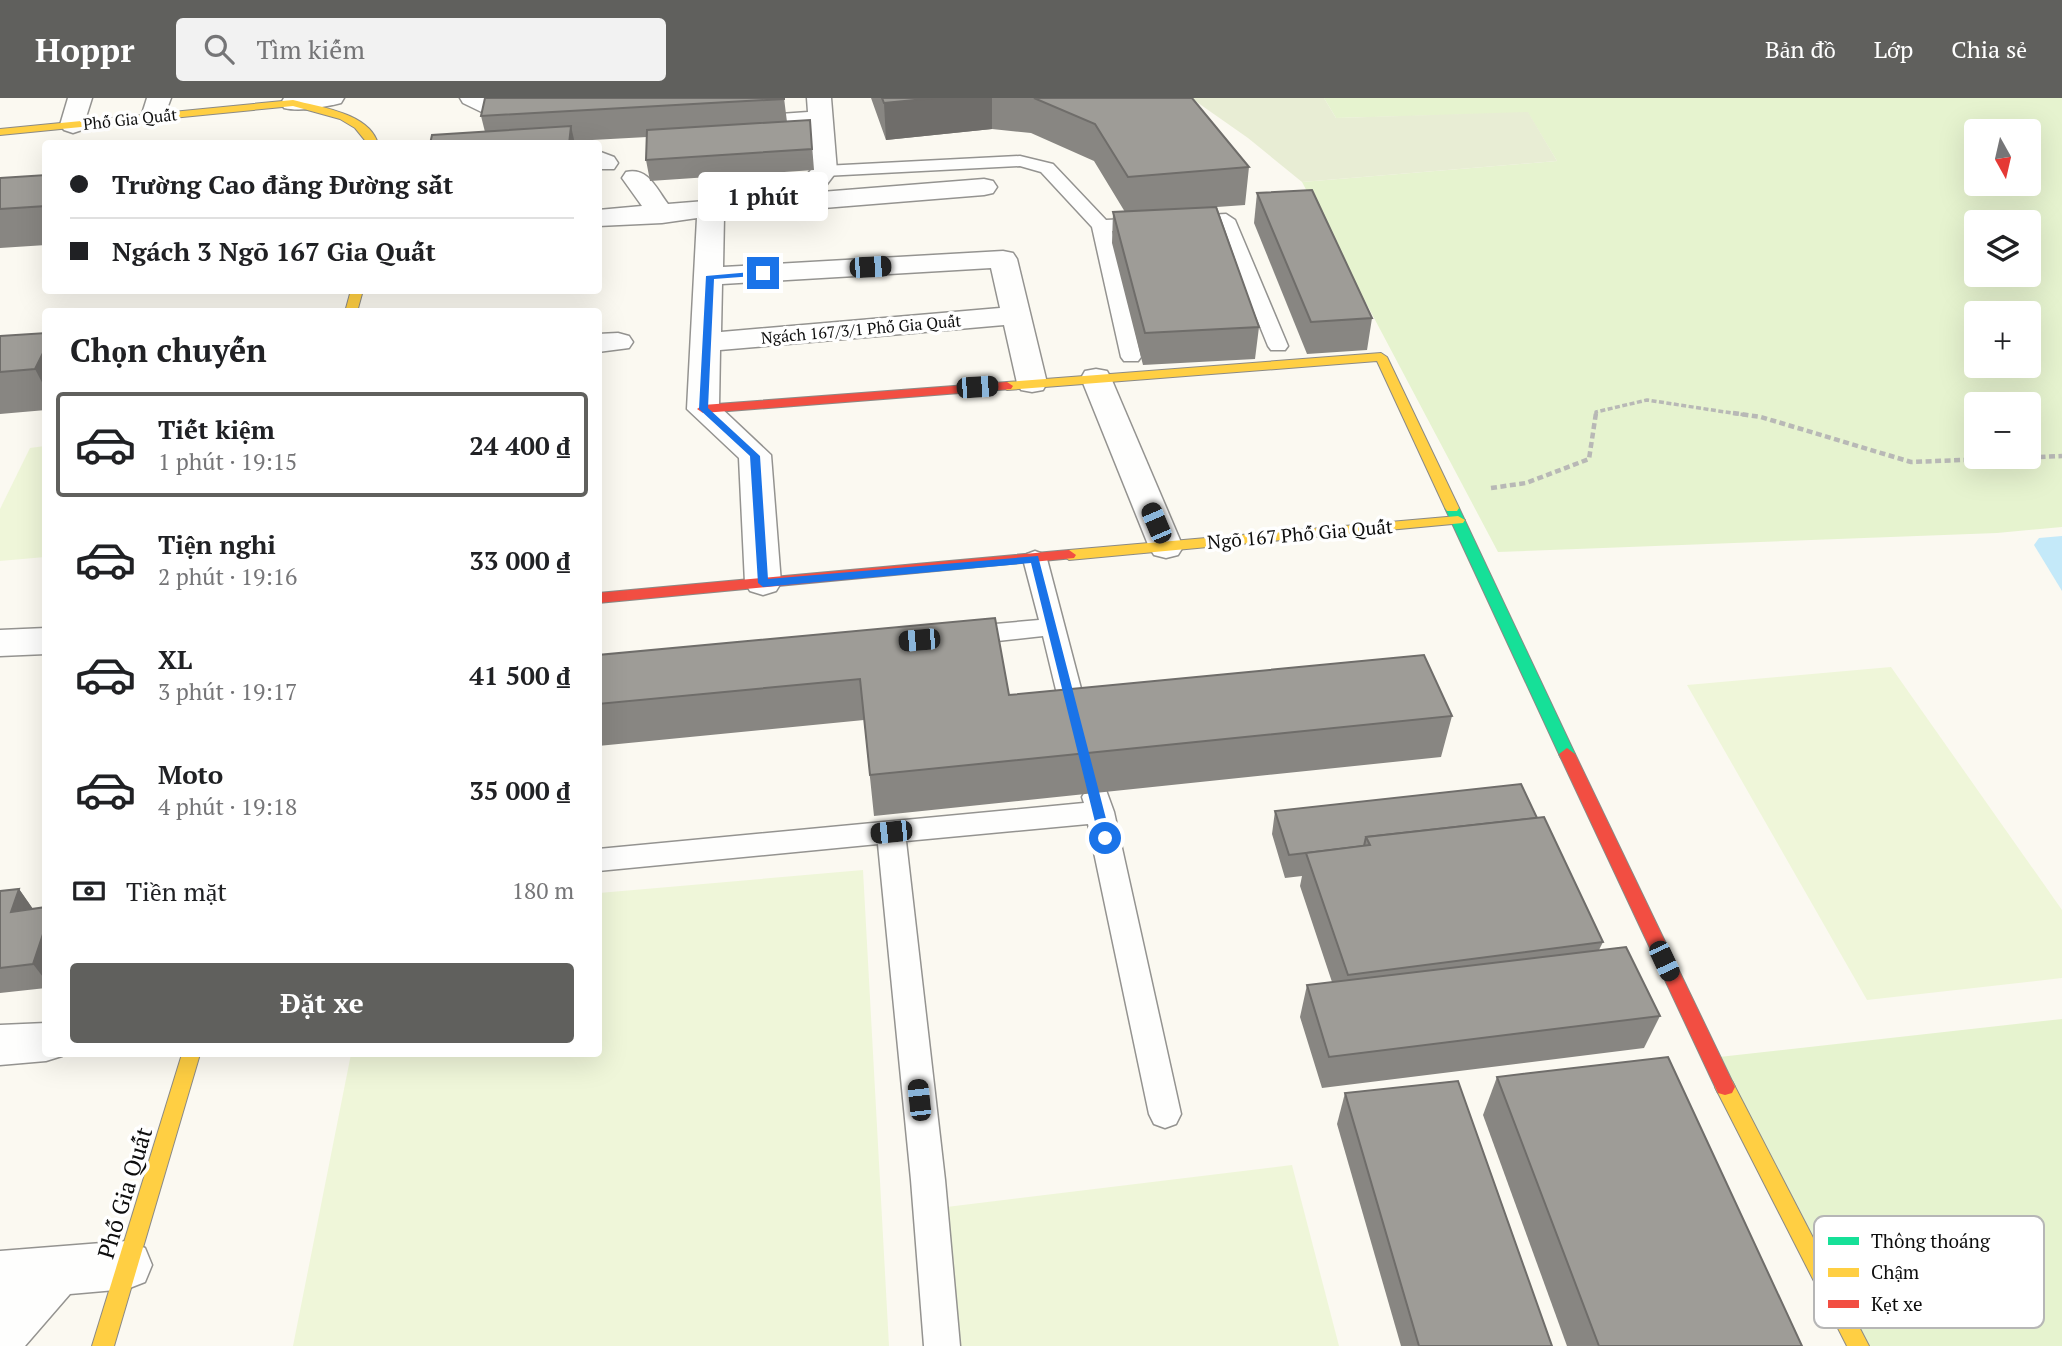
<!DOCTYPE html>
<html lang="vi">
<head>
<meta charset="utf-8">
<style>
  :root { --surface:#fff; --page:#f2f2f2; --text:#202124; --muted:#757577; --line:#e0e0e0; --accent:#60605d }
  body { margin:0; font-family:"PT Serif",serif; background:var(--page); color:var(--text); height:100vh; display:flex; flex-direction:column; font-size:26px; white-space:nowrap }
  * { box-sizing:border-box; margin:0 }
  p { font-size:23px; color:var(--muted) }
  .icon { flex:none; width:38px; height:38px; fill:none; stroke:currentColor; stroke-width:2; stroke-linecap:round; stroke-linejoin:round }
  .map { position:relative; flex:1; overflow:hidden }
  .drawer { position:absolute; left:42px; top:210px; width:560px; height:749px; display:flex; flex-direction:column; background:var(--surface); border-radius:7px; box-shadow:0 7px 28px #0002 }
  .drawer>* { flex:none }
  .banner { position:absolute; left:42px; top:42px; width:560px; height:154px; border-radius:7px; box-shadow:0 7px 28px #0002; display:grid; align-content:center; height:154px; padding:0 28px; background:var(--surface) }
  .needle { width:46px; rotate:172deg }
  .controls { position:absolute; left:1964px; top:21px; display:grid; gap:14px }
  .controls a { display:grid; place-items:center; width:77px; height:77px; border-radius:7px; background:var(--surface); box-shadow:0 7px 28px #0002; font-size:35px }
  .end { position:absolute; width:32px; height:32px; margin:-16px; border:9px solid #1a73e8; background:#fff; box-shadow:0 0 0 4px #fff }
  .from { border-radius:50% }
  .bubble { position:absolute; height:49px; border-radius:7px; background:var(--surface); box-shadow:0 7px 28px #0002; font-size:23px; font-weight:700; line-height:49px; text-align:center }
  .car { position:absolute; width:21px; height:42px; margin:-21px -10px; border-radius:9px; box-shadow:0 0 5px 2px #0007; background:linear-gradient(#222 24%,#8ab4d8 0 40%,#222 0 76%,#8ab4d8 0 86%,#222 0) }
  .banner b { display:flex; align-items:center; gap:24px; height:66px; font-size:26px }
  .banner b+b { border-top:2px solid var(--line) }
  .banner i { width:18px; height:18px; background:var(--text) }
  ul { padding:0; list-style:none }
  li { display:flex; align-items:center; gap:21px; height:105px; margin:0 14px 10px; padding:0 14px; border:4px solid transparent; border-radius:7px }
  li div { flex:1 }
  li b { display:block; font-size:26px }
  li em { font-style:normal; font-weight:700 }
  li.on { border-color:var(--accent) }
  li>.icon { width:63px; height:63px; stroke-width:1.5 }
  h2 { padding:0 28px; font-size:32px; line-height:84px }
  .pay { display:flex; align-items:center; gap:18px; height:77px; padding:0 28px; font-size:26px }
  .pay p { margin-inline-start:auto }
  .cta { display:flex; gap:14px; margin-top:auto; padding:14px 28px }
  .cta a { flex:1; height:80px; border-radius:7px; background:var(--accent); color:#fff; font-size:28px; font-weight:700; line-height:80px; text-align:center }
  header { display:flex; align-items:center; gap:42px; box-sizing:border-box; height:98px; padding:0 35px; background:var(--accent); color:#fff }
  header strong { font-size:33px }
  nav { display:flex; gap:38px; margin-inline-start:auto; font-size:24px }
  .search { width:490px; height:63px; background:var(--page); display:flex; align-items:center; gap:18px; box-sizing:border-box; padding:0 24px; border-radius:7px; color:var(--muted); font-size:26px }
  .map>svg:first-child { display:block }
  .green { fill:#e6f3cf; fill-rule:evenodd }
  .cemetery { fill:#e8edd4 }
  .pitch { fill:#eff6d9 }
  .water { fill:#c4e9f9 }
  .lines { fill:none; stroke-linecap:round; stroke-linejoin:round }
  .lane-casing { stroke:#949390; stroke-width:3 }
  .street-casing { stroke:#949390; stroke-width:3 }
  .fast-casing { stroke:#8b8a86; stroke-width:2 }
  .slow-casing { stroke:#8b8a86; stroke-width:2 }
  .jam-casing { stroke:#8b8a86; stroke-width:2 }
  .path-far1 { stroke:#b8b8b6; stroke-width:3.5; stroke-dasharray:5 2.5; stroke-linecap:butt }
  .path { stroke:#b8b8b6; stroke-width:4.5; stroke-dasharray:6 3.5; stroke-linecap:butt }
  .lane { fill:#fefefd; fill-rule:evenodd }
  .street { fill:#fefefd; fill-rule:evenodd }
  .fast { fill:#16e098; fill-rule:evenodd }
  .slow { fill:#ffcf43; fill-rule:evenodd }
  .jam { fill:#f24e42; fill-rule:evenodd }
  .wall { fill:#888682 }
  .shaded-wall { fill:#6f6d6a }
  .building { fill:#9e9c97; stroke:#6f6d6a; stroke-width:2 }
  .route { fill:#1a73e8 }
  .labels { text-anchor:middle; stroke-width:7; stroke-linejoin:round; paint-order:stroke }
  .far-street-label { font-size:16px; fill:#0d0d0d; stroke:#fff }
  .street-label { font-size:19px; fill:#0d0d0d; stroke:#fff }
  .near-street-label { font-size:23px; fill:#0d0d0d; stroke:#fff }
  .key { fill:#fff; stroke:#b6b6b6; stroke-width:2 }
  .key-label { font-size:19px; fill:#0d0d0d }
</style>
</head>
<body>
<header>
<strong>Hoppr</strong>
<div class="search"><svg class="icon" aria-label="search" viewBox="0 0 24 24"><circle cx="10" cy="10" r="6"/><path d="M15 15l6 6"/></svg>Tìm kiếm</div>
<nav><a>Bản đồ</a><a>Lớp</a><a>Chia sẻ</a></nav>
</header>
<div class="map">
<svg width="2062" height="1248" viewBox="0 0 2062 1248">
  <rect width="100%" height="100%" fill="#fbf9f1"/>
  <g class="green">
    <path d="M1324,0H2062V429L1997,435L1498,454L1302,84L1557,63L1528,15L1336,20ZM1976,33H2028V86H1976ZM1976,124H2028V177H1976ZM1976,215H2028V268H1976ZM1976,306H2028V359H1976Z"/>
    <polygon points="2062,921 2062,1248 1858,1248 1710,960"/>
  </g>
  <polygon class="cemetery" points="1191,0 1324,0 1336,20 1528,14 1557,63 1302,84 1248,40"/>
  <g class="pitch">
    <polygon points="45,348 45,459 0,463 0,411 30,350"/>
    <polygon points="1891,569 2062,812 2062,880 1867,902 1687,587"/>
    <polygon points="863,772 889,1248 293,1248 351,956 598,956 599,795"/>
    <polygon points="1292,1067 1339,1248 935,1248 922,1112"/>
  </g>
  <polygon class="water" points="2062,438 2062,493 2034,447 2039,440"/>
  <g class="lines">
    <defs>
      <g id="lane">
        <polygon points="1020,58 1053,66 1106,122 1147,120 1156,126 1147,132 1112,133 1141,259 1138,263 1124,263 1121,259 1092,129 1041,74 1020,68 824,78 815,73 824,68"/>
        <polygon points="1226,116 1235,122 1288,248 1285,252 1271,252 1268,248 1219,128 1185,130 1176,124 1185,118"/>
        <polygon points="1035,453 1043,456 1047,461 1090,625 1086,632 1077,634 1068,632 1064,625 1043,538 961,547 952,544 949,538 952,532 961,529 1039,522 1023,461 1027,456"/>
        <polygon points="1096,689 1106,692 1114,714 1181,1016 1176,1026 1165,1030 1154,1026 1149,1016 1088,726 906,743 945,1082 960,1248 924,1248 911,1082 878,746 598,773 598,751 1084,705 1082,699 1086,692"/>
      </g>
      <g id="street">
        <polygon points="68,0 92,0 82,32 73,35 64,32 60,27"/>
        <polygon points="147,0 171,0 162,24 153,26 144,24 141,19"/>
        <path d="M284,0H344L341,5C324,9 301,14 284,10L281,5Z"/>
        <polygon points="460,0 492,0 579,41 582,46 548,46 463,5"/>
        <path d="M807,0H831L837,73L821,94L984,81L993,83L997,89L993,95L984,97L724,118L723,169L1003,153L1013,155L1017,161L1047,285L1043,292L1032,294L1021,292L1017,285L1004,227L720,252L719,308L771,357L781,485L776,493L763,497L750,493L745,485L739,360L687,311L697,120L662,125L598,128V112L642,108L622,80L626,74C648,69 656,90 668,106L791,96L811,72L808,29L735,35L726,32L722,27L726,22L735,19L808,14ZM991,170L1000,210L721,234L722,186Z"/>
        <polygon points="598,53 614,59 618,65 614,71 598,71"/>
        <polygon points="618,235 629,238 633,244 629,250 598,254 598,236"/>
        <polygon points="1096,271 1107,273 1111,280 1183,449 1178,457 1166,460 1154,457 1149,449 1081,280 1085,273"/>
        <polygon points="46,530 46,556 0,558 0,532"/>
        <polygon points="46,925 46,956 63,956 62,958 46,963 0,967 0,927"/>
        <polygon points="127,1143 145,1150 152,1167 145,1184 127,1191 70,1196 25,1248 0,1248 0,1153"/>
      </g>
      <polygon id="fast" points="1452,406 1459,410 1575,656 1573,660 1561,660 1559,656 1445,410"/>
      <g id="slow">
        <path d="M293,2C319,9 370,15 378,46H368L355,30L340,21L293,8L0,37V31Z"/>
        <polygon points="351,192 363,192 357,214 345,214"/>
        <polygon points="1381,255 1387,259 1459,410 1457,413 1447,413 1445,410 1377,263 1007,292 1001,288 1007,284"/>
        <polygon points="1458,418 1465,422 1463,425 1069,462 1062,457 1069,452"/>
        <polygon points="182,956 200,956 114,1248 92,1248"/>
        <polygon points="1725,981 1732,983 1869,1248 1847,1248 1715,989 1718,983"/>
      </g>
      <g id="jam">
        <polygon points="1007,284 1013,288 1011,291 703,315 697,311 703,307"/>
        <polygon points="1069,452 1076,457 1074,460 598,505 598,495"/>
        <polygon points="1567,650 1575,656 1732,983 1735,989 1732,995 1725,997 1718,995 1559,656"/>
      </g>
    </defs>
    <use href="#lane" class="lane-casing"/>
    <use href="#street" class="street-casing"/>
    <use href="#fast" class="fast-casing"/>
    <use href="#slow" class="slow-casing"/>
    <use href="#jam" class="jam-casing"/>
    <polyline class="path-far1" points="1596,317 1596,314 1647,302 1745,317"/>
    <g class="path">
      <polyline points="1733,315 1761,319 1911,364 2062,358"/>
      <polyline points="1491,390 1526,385 1589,361 1596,315"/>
    </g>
    <use href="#lane" class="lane"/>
    <use href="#street" class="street"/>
    <use href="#fast" class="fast"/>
    <use href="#slow" class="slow"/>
    <use href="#jam" class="jam"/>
  </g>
  <g class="wall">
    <polygon points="784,0 787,24 810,22 814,72 650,83 646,62 647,39 574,43 485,34 481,18"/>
    <polygon points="871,0 1192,0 1249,69 1245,107 1217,109 1259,229 1255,261 1143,267 1112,145 1113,114 1125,114 1094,63 1031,35 992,31 886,42"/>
    <polygon points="46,77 46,147 0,150 0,80"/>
    <polygon points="1257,95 1372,220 1367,252 1307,256 1254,125"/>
    <polygon points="46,235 46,312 0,316 0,238"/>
    <polygon points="995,520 1009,597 1452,618 1441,659 874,718 864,622 598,648 598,557"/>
    <polygon points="1275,713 1537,720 1603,844 1599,852 1660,918 1644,950 1322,990 1300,919 1307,887 1332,884 1300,788 1302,778 1285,780 1272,736"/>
    <polygon points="19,791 33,811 46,809 46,890 0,895 0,793"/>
    <polygon points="1497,979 1802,1248 1567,1248 1483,1017"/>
    <polygon points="1345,995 1552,1248 1401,1248 1337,1026"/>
  </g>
  <g class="shaded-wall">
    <polygon points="935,0 992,0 992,31 886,42 884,5"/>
    <polygon points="571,28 575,46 569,46"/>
    <polygon points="46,249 46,292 35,271"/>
    <polygon points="19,791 35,814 11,814"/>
    <polygon points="46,827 46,883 33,866"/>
  </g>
  <g class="building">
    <polygon points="485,0 784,0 784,1 481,18"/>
    <polygon points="882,0 935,0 884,5"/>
    <polygon points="1034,0 1192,0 1249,69 1128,79 1095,26"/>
    <polygon points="810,22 812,51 646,62 647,32"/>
    <polygon points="571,28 569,46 430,46 432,37"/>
    <polygon points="46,77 46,108 0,111 0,80"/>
    <polygon points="1312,92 1372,220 1311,224 1257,95"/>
    <polygon points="1216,109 1259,229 1145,235 1113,114"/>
    <polygon points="46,235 46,249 35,271 0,274 0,238"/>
    <polygon points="995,520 1009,597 1424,557 1452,618 870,677 860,581 598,606 598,557"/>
    <polygon points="1521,686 1537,720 1366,739 1364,748 1289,757 1275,713"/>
    <polygon points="1544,719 1603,844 1348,877 1306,755 1370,747 1366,739"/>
    <polygon points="19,791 11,814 46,809 46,827 33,866 0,870 0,793"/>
    <polygon points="1626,849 1660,918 1329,959 1307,887"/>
    <polygon points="1668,959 1802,1248 1599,1248 1497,979"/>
    <polygon points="1458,983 1552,1248 1419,1248 1345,995"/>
  </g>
  <polygon class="route" points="763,173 766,177 714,181 708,310 760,358 768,481 1038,458 1111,740 1110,743 1105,744 1099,740 1031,465 763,489 758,485 750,358 699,311 706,178"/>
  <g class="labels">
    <g class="far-street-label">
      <text transform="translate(130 21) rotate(-6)" y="6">Phố Gia Quất</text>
      <text transform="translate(861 231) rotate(-5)" y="6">Ngách 167/3/1 Phố Gia Quất</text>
    </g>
    <g class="street-label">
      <text transform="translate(1300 436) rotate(-5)" y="7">Ngõ 167 Phố Gia Quất</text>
    </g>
    <g class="near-street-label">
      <text transform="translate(125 1095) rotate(-73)" y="8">Phố Gia Quất</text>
    </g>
  </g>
  <rect x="1814" y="1118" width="230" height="112" rx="10" class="key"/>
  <rect x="1828" y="1139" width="31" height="8" fill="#16e098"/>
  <rect x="1828" y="1170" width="31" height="9" fill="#ffcf43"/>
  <rect x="1828" y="1202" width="31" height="8" fill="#f24e42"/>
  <g class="key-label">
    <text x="1871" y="1150">Thông thoáng</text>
    <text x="1871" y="1181">Chậm</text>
    <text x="1871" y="1213">Kẹt xe</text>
  </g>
</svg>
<div class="controls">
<a><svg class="needle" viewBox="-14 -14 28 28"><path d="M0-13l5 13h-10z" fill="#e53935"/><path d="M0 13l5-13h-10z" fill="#757577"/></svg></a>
<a><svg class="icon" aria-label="layers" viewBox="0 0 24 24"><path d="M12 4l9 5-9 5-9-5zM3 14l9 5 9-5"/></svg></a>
<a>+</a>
<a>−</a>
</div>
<i class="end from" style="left:1105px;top:740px"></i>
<i class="end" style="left:763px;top:175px"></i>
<div class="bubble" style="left:698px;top:74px;width:130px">1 phút</div>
<i class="car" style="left:870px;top:169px;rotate:87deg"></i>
<i class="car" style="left:977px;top:289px;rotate:86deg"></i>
<i class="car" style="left:1156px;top:425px;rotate:337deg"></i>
<i class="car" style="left:919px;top:542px;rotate:265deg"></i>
<i class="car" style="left:891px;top:734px;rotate:264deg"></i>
<i class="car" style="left:1664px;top:863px;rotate:155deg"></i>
<i class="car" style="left:919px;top:1002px;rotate:354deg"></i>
<div class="banner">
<b><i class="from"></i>Trường Cao đẳng Đường sắt</b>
<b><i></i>Ngách 3 Ngõ 167 Gia Quất</b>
</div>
<section class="drawer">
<h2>Chọn chuyến</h2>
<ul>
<li class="on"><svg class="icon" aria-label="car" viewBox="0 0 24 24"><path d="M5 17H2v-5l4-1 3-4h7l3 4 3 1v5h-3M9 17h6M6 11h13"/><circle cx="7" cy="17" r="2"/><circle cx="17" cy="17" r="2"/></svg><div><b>Tiết kiệm</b><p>1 phút · 19:15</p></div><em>24 400 ₫</em></li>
<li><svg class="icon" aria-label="car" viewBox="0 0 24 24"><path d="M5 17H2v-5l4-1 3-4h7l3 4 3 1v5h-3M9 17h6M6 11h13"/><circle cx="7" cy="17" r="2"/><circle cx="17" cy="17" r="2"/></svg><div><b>Tiện nghi</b><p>2 phút · 19:16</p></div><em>33 000 ₫</em></li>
<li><svg class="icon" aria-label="car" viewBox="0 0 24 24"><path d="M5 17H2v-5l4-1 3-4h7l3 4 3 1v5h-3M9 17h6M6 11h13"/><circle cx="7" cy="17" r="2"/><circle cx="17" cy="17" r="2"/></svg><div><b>XL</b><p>3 phút · 19:17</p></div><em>41 500 ₫</em></li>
<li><svg class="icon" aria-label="car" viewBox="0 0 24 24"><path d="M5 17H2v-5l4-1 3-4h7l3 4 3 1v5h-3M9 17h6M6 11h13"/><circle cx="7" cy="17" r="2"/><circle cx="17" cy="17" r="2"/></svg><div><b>Moto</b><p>4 phút · 19:18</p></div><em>35 000 ₫</em></li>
</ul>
<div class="pay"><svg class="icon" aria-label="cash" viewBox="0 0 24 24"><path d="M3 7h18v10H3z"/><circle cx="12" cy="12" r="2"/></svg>Tiền mặt<p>180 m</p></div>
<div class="cta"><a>Đặt xe</a></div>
</section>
</div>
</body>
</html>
